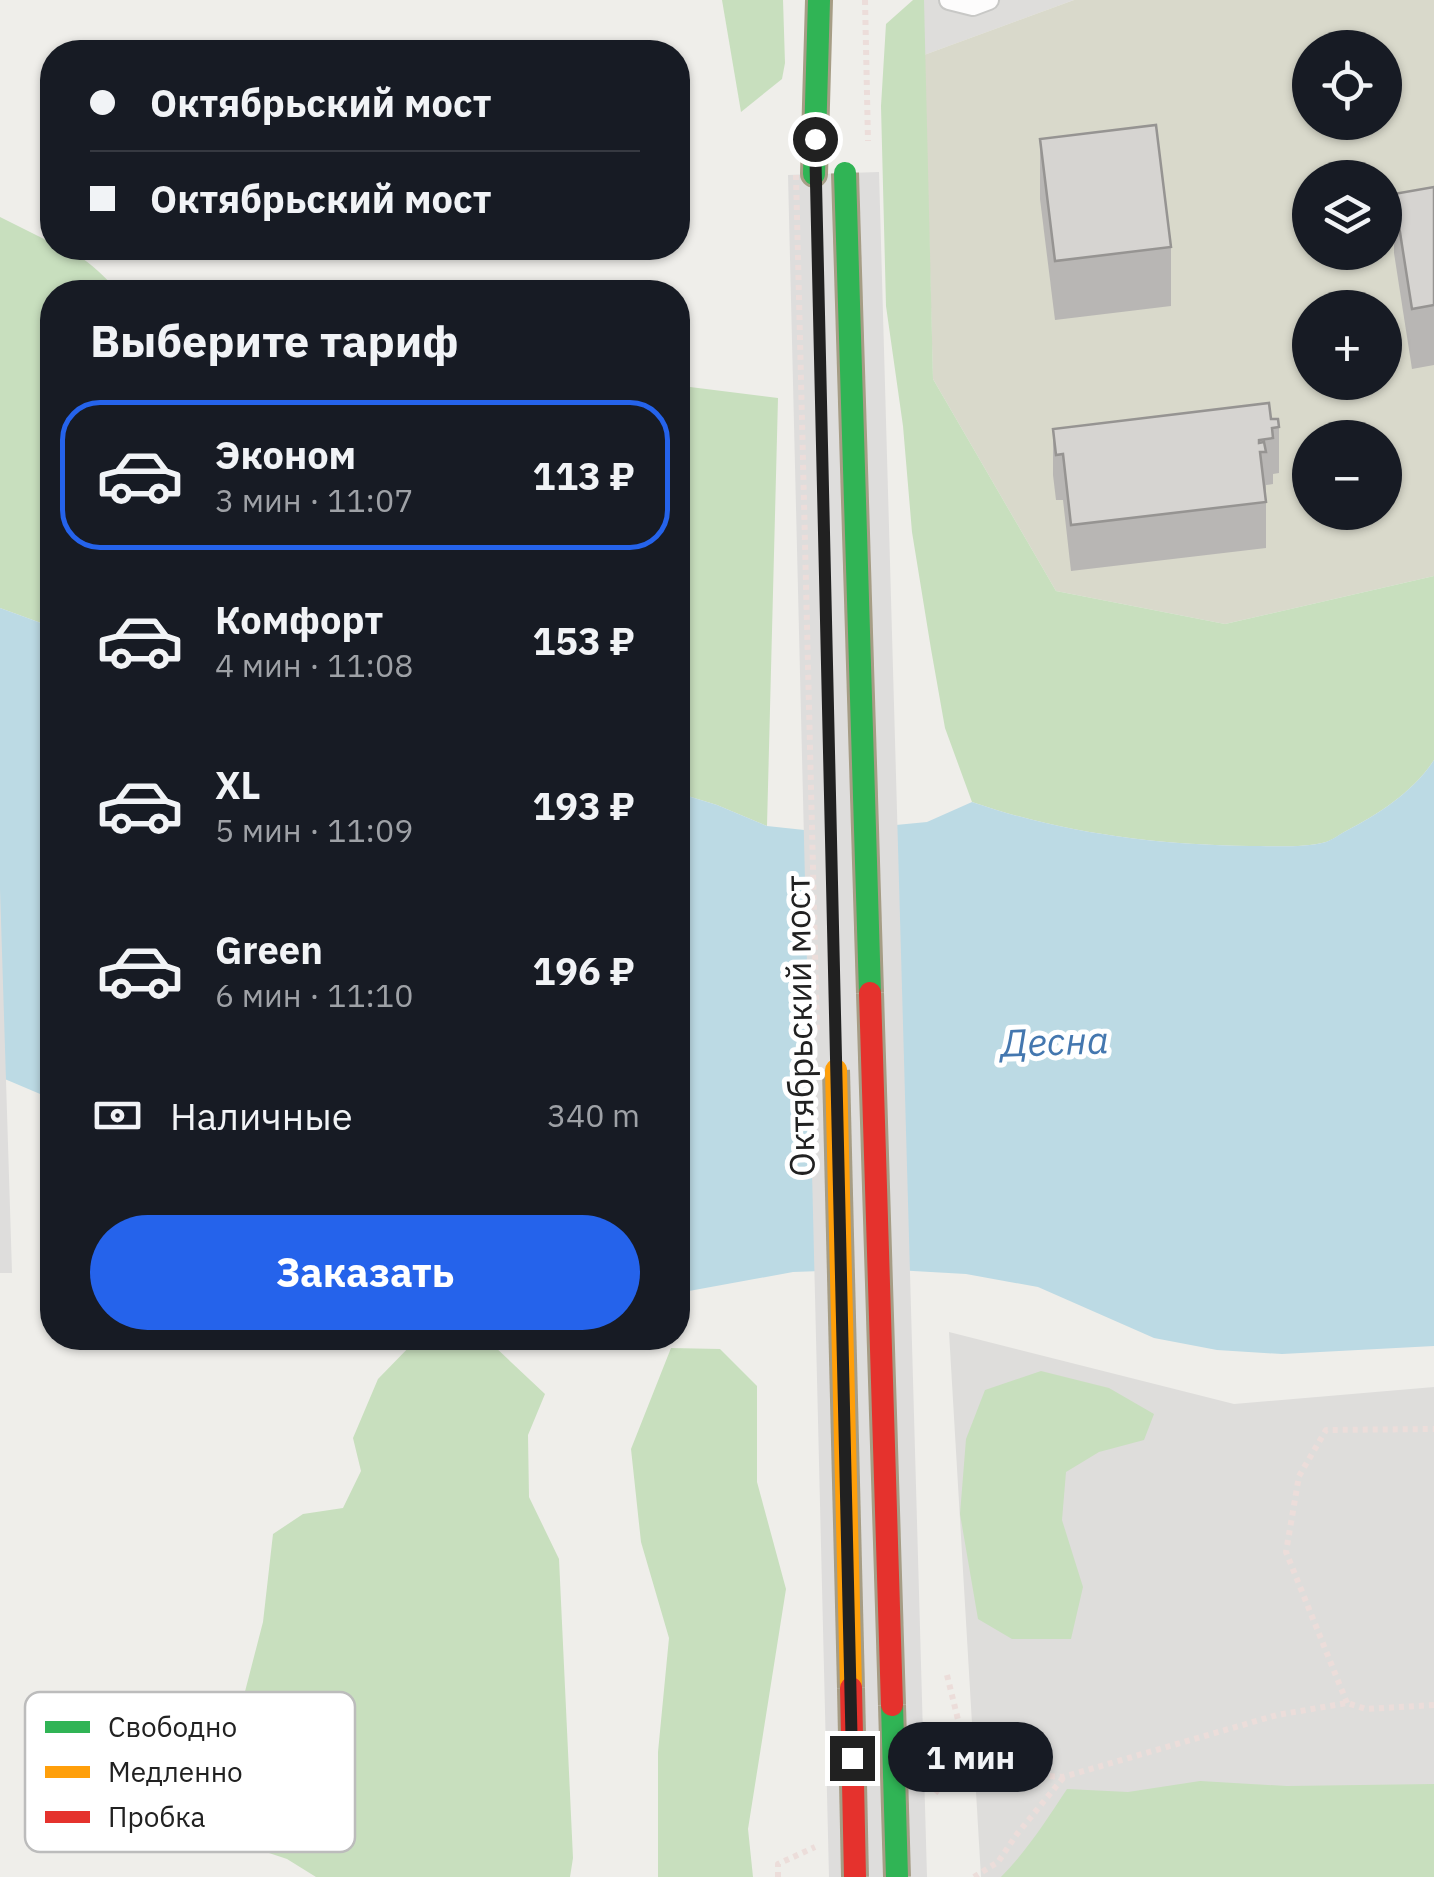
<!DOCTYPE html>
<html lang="ru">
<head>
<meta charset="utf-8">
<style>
  :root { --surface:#171b24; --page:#242831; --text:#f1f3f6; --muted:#9ea1a6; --line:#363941; --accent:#2563eb }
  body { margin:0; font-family:"IBM Plex Sans",sans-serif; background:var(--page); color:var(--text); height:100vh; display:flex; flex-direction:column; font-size:38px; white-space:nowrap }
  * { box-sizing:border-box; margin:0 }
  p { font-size:32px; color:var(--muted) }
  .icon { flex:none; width:55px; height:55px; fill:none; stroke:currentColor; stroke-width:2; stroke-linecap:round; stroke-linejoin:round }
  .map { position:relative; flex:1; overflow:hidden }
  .details { position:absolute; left:40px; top:280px; width:650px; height:1070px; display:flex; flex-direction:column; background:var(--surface); border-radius:40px; box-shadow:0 2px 8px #0004 }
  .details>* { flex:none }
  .guide { position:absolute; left:40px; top:40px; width:650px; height:220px; border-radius:40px; box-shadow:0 2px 8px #0004; display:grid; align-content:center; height:220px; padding:0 50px; background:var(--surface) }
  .fabs { position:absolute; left:1292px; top:30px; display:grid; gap:20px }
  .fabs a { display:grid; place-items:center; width:110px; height:110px; border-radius:50%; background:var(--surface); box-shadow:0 2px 8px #0004; font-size:50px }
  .end { position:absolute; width:45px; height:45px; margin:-22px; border:12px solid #212121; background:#fff; box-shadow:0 0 0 5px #fff }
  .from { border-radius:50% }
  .bubble { position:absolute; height:70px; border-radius:35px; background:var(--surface); box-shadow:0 2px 8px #0004; font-size:32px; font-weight:700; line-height:70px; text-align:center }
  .guide b { display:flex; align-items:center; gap:35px; height:95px; font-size:38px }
  .guide b+b { border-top:2px solid var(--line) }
  .guide i { width:25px; height:25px; background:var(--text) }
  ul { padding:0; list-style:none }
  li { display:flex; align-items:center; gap:30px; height:150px; margin:0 20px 15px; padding:0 30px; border:5px solid transparent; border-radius:40px }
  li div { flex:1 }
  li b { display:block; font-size:38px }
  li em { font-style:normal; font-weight:700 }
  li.current { border-color:var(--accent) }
  li>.icon { width:90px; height:90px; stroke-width:1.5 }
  h2 { padding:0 50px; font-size:45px; line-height:120px }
  .pay { display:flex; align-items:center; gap:25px; height:110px; padding:0 50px; font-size:38px }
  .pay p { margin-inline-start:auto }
  .button { display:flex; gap:20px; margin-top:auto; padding:20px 50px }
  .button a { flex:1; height:115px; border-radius:60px; background:var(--accent); color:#fff; font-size:40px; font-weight:700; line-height:115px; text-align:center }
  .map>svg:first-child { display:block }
  .residential { fill:#dedddb }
  .construction { fill:#d9d9cb; fill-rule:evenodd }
  .forest { fill:#c8dfbe }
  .water { fill:#bcdae4 }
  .pier { fill:#dedddc }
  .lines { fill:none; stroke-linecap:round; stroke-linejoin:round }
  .lane-casing { stroke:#c8c8c6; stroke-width:22 }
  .fast-casing { stroke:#a69d85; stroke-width:28 }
  .path { stroke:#ecddda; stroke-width:6; stroke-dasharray:5 5; stroke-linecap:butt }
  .lane { stroke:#fdfcfc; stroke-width:18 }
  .fast { stroke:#30b455; stroke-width:22 }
  .fast-bridge-casing { stroke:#a69d85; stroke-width:28; stroke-linecap:butt }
  .slow-bridge-casing { stroke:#a69d85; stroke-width:28; stroke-linecap:butt }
  .jam-bridge-casing { stroke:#a69d85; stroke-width:28; stroke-linecap:butt }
  .path-bridge { stroke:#ecddda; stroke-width:6; stroke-dasharray:5 5; stroke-linecap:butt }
  .fast-bridge { stroke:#30b455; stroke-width:22 }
  .slow-bridge { stroke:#ff9f0a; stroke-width:22 }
  .jam-bridge { stroke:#e5322d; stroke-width:22 }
  .wall { fill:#b8b6b4 }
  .building { fill:#d6d4d1; stroke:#969492; stroke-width:2.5 }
  .route { stroke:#212121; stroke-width:12 }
  .labels { text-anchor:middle; stroke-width:10; stroke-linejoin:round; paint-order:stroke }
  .street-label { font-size:35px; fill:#212121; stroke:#fff }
  .water-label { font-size:38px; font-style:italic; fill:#4477af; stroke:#fff }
  .key { fill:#fff; stroke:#bcbcbc; stroke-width:2.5 }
  .key-label { font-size:28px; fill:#212121 }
</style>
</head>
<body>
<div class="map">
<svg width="1434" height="1877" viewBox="0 0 1434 1877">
  <rect width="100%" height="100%" fill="#efeeea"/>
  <g class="residential">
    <polygon points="922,0 1074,0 924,55"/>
    <polygon points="949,1332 1234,1404 1434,1387 1434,1877 981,1877"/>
  </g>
  <path class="construction" d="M1074,0H1434V576L1225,624L1056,591L933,379L924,55ZM1310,48H1385V122H1310ZM1310,178H1385V252H1310ZM1310,308H1385V382H1310ZM1310,438H1385V512H1310Z"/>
  <g class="forest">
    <polygon points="722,0 783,0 785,63 782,79 741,112"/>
    <path d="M913,0H924L933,379L1056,591L1225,624L1434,576V760C1413,792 1379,814 1346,831C1340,834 1333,840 1326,842C1304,848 1272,846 1250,846C1155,845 1062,833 972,802L945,728L931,649L912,532L903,426L886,306L881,106L886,24Z"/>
    <path d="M0,217L52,243V248C80,248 101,275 120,292H52V627L0,608Z"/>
    <polygon points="690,387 778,398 767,826 717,805 678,793 678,389"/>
    <polygon points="415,1341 493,1345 545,1394 528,1435 529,1497 559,1559 573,1858 570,1877 316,1877 287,1859 230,1840 241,1707 263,1622 273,1534 303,1514 343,1508 361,1471 353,1438 378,1379"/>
    <polygon points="671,1348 720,1349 757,1386 757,1482 786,1589 748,1829 753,1877 658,1877 658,1752 669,1638 641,1542 631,1449"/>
    <polygon points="1041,1371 1109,1388 1154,1414 1144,1440 1099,1452 1066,1472 1062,1520 1083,1587 1071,1639 1012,1639 978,1619 960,1514 966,1439 985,1390"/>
    <path d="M1200,1781L1287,1786L1434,1784V1877H1001C1027,1851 1047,1819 1067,1789L1128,1792Z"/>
  </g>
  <g class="water">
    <polygon points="0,608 52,627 52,1099 0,1077"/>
    <path d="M1434,760V1346L1282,1354L1217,1350L1154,1338L1038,1287L966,1274L878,1269L793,1272L678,1293V793L717,805L767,826L823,832L927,822L972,802C1062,833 1155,845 1250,846C1272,846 1304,848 1326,842C1332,840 1340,834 1346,831C1379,814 1413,792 1434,760Z"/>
  </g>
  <g class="pier">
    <polygon points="879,172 927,1877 829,1877 788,175"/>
    <polygon points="0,889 12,1273 0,1273"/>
  </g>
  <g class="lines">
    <defs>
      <polyline id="lane" points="949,0 973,6 989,0"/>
      <polyline id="fast" points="814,174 819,0"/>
    </defs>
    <use href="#lane" class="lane-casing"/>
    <use href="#fast" class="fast-casing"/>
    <g class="path">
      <polyline points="865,0 868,141"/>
      <polyline points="947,1675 967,1756 1005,1773 1063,1777 1277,1715 1347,1703 1366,1709 1434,1705"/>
      <polyline points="1347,1703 1286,1552 1299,1476 1326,1430 1434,1429"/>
      <polyline points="935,1793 967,1756"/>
      <polyline points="778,1877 778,1864 815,1847"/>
      <polyline points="974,1877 998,1862 1017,1834 1063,1778"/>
    </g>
    <use href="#lane" class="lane"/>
    <use href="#fast" class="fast"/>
    <defs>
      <g id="fast-bridge">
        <polyline points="845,173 870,993"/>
        <polyline points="892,1705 897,1877"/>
      </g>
      <polyline id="slow-bridge" points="836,1070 851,1688"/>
      <g id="jam-bridge">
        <polyline points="870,993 892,1705"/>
        <polyline points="851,1688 855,1877"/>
      </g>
    </defs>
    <use href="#fast-bridge" class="fast-bridge-casing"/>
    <use href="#slow-bridge" class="slow-bridge-casing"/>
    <use href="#jam-bridge" class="jam-bridge-casing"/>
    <polyline class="path-bridge" points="796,175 817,1033"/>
    <use href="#fast-bridge" class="fast-bridge"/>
    <use href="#slow-bridge" class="slow-bridge"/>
    <use href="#jam-bridge" class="jam-bridge"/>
  </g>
  <g class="wall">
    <polygon points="1040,139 1171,247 1171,306 1055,320 1040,199"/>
    <polygon points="1434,187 1434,365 1412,369 1394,253 1394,194"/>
    <polygon points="1271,419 1279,427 1279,473 1273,474 1273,484 1266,485 1266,548 1071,571 1063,500 1056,500 1053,475 1053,429"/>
  </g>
  <g class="building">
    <polygon points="1156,125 1171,247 1055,261 1040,139"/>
    <polygon points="1434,187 1434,305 1412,309 1394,194"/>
    <polygon points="1269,403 1271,419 1278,419 1279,427 1272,428 1273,438 1259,440 1259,443 1264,442 1266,452 1260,452 1266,502 1071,525 1063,454 1056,455 1053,429"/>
  </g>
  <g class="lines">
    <polyline class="route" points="815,139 852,1758"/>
  </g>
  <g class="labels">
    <g class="street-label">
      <text transform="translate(800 1026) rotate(-91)" y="12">Октябрьский мост</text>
    </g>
    <g class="water-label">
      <text transform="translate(1055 1042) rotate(-2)" y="13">Десна</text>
    </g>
  </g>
  <rect x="25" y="1692" width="330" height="160" rx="15" class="key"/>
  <rect x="45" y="1721" width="45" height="12" fill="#30b455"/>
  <rect x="45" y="1766" width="45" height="12" fill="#ff9f0a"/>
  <rect x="45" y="1811" width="45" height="12" fill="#e5322d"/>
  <g class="key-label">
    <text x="108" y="1737">Свободно</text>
    <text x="108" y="1782">Медленно</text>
    <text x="108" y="1827">Пробка</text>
  </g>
</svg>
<div class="fabs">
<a><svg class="icon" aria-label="locate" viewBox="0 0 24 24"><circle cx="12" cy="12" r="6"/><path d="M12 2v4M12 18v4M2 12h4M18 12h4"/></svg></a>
<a><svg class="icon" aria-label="layers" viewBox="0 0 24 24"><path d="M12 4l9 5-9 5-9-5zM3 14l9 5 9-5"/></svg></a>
<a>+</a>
<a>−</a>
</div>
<i class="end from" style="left:815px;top:139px"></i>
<i class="end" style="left:852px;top:1758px"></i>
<div class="bubble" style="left:888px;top:1722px;width:165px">1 мин</div>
<div class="guide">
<b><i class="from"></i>Октябрьский мост</b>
<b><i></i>Октябрьский мост</b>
</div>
<section class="details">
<h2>Выберите тариф</h2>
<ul>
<li class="current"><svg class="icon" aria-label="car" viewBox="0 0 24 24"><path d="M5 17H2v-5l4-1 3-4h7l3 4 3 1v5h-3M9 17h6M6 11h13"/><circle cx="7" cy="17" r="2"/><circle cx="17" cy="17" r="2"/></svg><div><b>Эконом</b><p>3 мин · 11:07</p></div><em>113 ₽</em></li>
<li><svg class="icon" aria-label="car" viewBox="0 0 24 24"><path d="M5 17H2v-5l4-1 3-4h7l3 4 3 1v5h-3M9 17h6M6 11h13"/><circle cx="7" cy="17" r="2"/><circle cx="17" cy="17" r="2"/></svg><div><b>Комфорт</b><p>4 мин · 11:08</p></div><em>153 ₽</em></li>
<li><svg class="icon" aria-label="car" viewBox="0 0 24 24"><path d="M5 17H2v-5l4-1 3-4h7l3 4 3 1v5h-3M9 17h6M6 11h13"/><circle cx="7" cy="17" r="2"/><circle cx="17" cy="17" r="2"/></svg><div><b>XL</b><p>5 мин · 11:09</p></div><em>193 ₽</em></li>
<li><svg class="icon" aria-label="car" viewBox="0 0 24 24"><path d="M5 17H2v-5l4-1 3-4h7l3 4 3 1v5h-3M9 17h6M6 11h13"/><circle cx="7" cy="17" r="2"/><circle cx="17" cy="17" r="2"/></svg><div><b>Green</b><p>6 мин · 11:10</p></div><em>196 ₽</em></li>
</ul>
<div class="pay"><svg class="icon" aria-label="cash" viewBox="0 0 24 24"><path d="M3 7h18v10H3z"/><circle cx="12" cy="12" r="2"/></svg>Наличные<p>340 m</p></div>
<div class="button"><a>Заказать</a></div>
</section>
</div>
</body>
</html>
